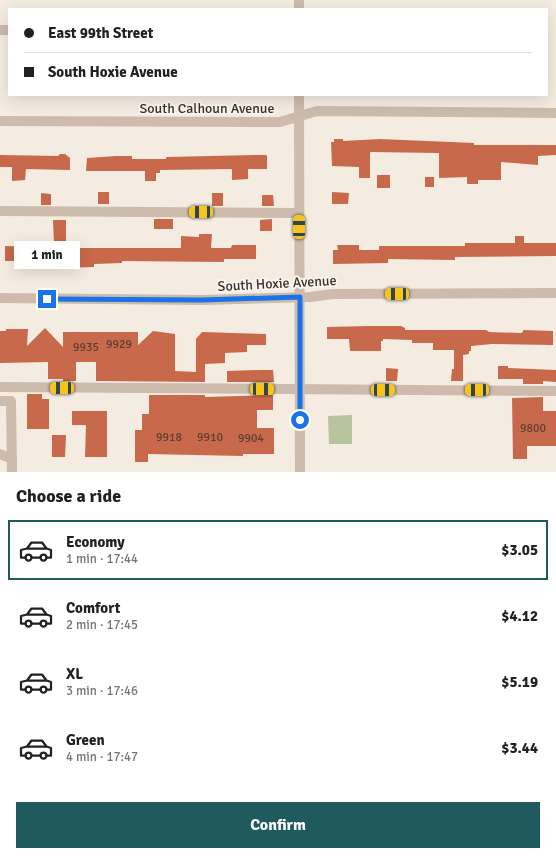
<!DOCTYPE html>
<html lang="en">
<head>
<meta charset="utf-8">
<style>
  :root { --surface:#fff; --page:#f2f2f2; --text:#202124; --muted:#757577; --line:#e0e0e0; --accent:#1f5a5e }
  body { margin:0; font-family:Signika,sans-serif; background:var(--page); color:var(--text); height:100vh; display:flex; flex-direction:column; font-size:15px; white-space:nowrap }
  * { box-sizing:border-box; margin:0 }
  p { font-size:13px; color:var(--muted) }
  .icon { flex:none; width:22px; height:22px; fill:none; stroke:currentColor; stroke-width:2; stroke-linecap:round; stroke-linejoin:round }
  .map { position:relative; height:472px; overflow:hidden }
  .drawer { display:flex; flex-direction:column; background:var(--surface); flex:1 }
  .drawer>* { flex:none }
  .banner { position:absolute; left:8px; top:8px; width:540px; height:88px; border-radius:0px; box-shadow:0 4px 16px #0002; display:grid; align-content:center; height:88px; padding:0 16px; background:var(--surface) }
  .end { position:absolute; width:18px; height:18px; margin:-9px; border:5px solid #1a73e8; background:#fff; box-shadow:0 0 0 2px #fff }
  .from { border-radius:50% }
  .bubble { position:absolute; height:28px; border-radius:0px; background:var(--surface); box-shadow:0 4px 16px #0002; font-size:13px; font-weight:700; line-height:28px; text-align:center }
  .car { position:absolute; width:12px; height:24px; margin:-12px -6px; border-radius:5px; box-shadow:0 0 3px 1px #0007; background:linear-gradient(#f5c518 24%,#345 0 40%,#f5c518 0 76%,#345 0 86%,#f5c518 0) }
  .banner b { display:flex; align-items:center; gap:14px; height:38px; font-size:15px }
  .banner b+b { border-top:1px solid var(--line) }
  .banner i { width:10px; height:10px; background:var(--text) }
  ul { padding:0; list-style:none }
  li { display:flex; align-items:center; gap:12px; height:60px; margin:0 8px 6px; padding:0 8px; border:2px solid transparent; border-radius:0px }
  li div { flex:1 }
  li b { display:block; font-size:15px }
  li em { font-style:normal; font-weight:700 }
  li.on { border-color:var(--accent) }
  li>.icon { width:36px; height:36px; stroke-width:1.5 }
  h2 { padding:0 16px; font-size:18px; line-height:48px }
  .cta { display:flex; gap:8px; margin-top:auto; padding:8px 16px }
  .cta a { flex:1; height:46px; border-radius:0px; background:var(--accent); color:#fff; font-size:16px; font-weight:700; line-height:46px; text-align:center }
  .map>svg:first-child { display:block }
  .green { fill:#b8c4a0 }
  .building { fill:#c8694b }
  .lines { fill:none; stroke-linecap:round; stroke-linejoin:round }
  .minor { stroke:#cdbbac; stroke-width:10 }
  .route { stroke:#1a73e8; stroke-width:5 }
  .labels { text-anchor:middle; stroke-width:4; stroke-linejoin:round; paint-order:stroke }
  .number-label { font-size:12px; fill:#5e3e33 }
  .street-label { font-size:14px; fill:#3b302b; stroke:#fbf5ee }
</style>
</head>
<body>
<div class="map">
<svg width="556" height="472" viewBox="0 0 556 472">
  <rect width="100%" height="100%" fill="#f4ebe1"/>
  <polygon class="green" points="352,415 352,444 329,444 328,416"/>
  <g class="building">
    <polygon points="334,139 343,139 343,141 380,139 474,143 474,145 556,145 556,155 538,156 538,165 501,162 501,180 478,180 478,184 467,184 467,177 439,178 439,153 370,152 370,178 359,178 359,167 332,166 331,142 334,142"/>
    <polygon points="60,154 65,154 70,158 70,170 26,169 25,180 12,181 12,167 0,167 0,155 58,156"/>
    <polygon points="255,155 266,155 267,156 267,169 248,169 248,179 232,180 232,169 160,170 160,173 156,173 156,181 145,181 145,171 86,171 87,158 116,156 132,156 132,159 166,159 166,157"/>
    <rect x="377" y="175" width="13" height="13"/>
    <rect x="425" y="177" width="9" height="10"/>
    <rect x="98" y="192" width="11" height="12"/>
    <polygon points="332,192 349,193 348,204 332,204"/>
    <polygon points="41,193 51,194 51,205 41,205"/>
    <rect x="212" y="193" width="11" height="13"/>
    <polygon points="262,195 273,195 274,206 262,206"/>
    <rect x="154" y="219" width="19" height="10"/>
    <polygon points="272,219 272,231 260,231 260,220"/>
    <polygon points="53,220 66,220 66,247 69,248 181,248 181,236 199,237 199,234 212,234 211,248 231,248 232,245 256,245 256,259 224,259 224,262 122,261 122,263 94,264 94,267 61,268 35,267 35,261 5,261 5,246 35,247 35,244 54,243"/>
    <polygon points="515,236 524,236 524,243 556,243 556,256 455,257 455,260 388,259 388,263 333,264 333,250 338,250 337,245 359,245 359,250 379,250 379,246 465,246 465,243 515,243"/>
    <polygon points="370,326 401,326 405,328 405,330 486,330 489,332 521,333 523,332 523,330 553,331 553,345 492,344 471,346 471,351 469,351 469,354 463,355 463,381 451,381 452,369 454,369 454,350 433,350 433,343 412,343 412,340 383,339 383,341 381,341 381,351 350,351 349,339 327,339 327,327"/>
    <polygon points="45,328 63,347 63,332 138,332 138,345 153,331 175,334 175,371 196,372 196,339 202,332 266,334 266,345 247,345 247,352 225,353 225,363 205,364 205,382 96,381 96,362 76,362 76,381 63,381 63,379 48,379 48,362 0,363 0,331 6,331 6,329 28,329 27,346"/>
    <polygon points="498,366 508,366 508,368 556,370 556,382 543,381 543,384 523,384 523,379 498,379"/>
    <polygon points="386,368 398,369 397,381 386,381"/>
    <polygon points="260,370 273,370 274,382 227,382 227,371"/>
    <polygon points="27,394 42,394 42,399 49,399 49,429 27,429"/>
    <polygon points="149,395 205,395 205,397 273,395 273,410 257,410 257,428 274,428 274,454 243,454 243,456 148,454 148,462 135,462 135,430 142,430 142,414 149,414"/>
    <polygon points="543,397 543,411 556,411 556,446 527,446 527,459 513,459 512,398"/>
    <polygon points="72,411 107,411 107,457 85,457 86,425 72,425"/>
    <polygon points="52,435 66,435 65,457 52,457"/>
  </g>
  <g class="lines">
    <g class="minor">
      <polyline points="299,0 299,9"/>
      <polyline points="0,30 9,30"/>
      <polyline points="299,95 300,472"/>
      <polyline points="0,121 280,122 317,111 556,113"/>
      <polyline points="0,211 299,213"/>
      <polyline points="0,298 202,300 310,297 333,294 556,293"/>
      <polyline points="0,387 556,391"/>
      <polyline points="0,401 11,401 12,472"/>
      <polyline points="0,454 12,459"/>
    </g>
  </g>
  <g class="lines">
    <polyline class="route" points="47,299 202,300 300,297 300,420"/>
  </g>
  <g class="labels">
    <g class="number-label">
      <text x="119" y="348">9929</text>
      <text x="86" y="351">9935</text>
      <text x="533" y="432">9800</text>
      <text x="169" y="441">9918</text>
      <text x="210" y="441">9910</text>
      <text x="251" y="442">9904</text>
    </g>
    <g class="street-label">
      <text x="207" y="113">South Calhoun Avenue</text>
      <text transform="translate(277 283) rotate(-3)" y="5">South Hoxie Avenue</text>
    </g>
  </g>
</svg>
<i class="end from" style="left:300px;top:420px"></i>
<i class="end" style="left:47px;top:299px"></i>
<div class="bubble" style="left:14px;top:241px;width:66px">1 min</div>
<i class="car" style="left:201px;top:212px;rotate:270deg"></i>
<i class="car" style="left:299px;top:227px;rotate:0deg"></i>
<i class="car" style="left:397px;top:294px;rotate:270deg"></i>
<i class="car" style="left:62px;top:388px;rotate:270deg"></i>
<i class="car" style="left:262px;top:389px;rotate:90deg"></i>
<i class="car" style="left:383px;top:390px;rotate:90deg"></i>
<i class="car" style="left:477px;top:390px;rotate:270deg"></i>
<div class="banner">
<b><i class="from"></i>East 99th Street</b>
<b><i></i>South Hoxie Avenue</b>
</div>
</div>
<section class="drawer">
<h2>Choose a ride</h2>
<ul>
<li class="on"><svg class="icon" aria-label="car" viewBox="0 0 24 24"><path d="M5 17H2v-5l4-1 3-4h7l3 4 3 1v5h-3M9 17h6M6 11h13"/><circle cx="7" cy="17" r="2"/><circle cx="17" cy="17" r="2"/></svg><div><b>Economy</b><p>1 min · 17:44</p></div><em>$3.05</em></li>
<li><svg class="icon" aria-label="car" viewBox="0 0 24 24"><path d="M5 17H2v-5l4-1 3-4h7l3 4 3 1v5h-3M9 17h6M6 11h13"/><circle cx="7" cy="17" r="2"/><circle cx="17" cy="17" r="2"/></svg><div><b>Comfort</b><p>2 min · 17:45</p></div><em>$4.12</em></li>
<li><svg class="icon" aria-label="car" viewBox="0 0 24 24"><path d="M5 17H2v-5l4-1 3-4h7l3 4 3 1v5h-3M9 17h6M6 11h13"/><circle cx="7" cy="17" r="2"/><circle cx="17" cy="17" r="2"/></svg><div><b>XL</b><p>3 min · 17:46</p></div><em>$5.19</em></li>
<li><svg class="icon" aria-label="car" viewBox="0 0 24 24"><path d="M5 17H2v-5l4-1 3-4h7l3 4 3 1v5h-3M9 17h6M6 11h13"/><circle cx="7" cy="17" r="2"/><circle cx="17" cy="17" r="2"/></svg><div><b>Green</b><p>4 min · 17:47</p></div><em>$3.44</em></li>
</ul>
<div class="cta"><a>Confirm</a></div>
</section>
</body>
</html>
